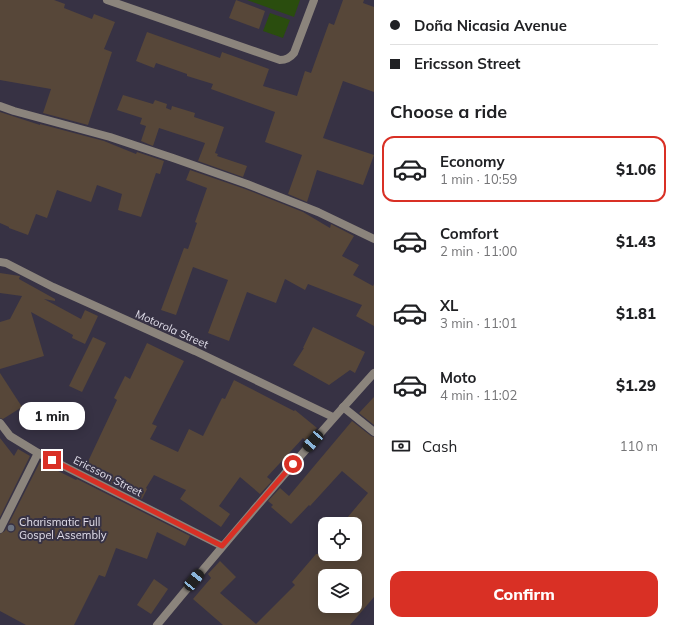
<!DOCTYPE html>
<html lang="en">
<head>
<meta charset="utf-8">
<style>
  :root { --surface:#fff; --page:#f2f2f2; --text:#202124; --muted:#757577; --line:#e0e0e0; --accent:#d93025 }
  body { margin:0; font-family:Mulish,sans-serif; background:var(--page); color:var(--text); height:100vh; display:flex; flex-direction:column; font-size:15px; white-space:nowrap }
  * { box-sizing:border-box; margin:0 }
  p { font-size:13px; color:var(--muted) }
  .icon { flex:none; width:22px; height:22px; fill:none; stroke:currentColor; stroke-width:2; stroke-linecap:round; stroke-linejoin:round }
  .map { position:relative; flex:1; overflow:hidden }
  .details { display:flex; flex-direction:column; background:var(--surface); width:300px }
  .details>* { flex:none }
  .banner { display:grid; align-content:center; height:88px; padding:0 16px; background:var(--surface) }
  .buttons { position:absolute; left:318px; top:517px; display:grid; gap:8px }
  .buttons a { display:grid; place-items:center; width:44px; height:44px; border-radius:8px; background:var(--surface); box-shadow:0 2px 10px #0003; font-size:20px }
  .end { position:absolute; width:18px; height:18px; margin:-9px; border:5px solid #d93025; background:#fff; box-shadow:0 0 0 2px #fff }
  .from { border-radius:50% }
  .bubble { position:absolute; height:28px; border-radius:12px; background:var(--surface); box-shadow:0 2px 10px #0003; font-size:13px; font-weight:800; line-height:28px; text-align:center }
  .car { position:absolute; width:12px; height:24px; margin:-12px -6px; border-radius:5px; box-shadow:0 0 3px 1px #0007; background:linear-gradient(#222 24%,#8ab4d8 0 40%,#222 0 76%,#8ab4d8 0 86%,#222 0) }
  .banner b { display:flex; align-items:center; gap:14px; height:38px; font-size:15px }
  .banner b+b { border-top:1px solid var(--line) }
  .banner i { width:10px; height:10px; background:var(--text) }
  ul { padding:0; list-style:none }
  li { display:flex; align-items:center; gap:12px; height:66px; margin:0 8px 6px; padding:0 8px; border:2px solid transparent; border-radius:12px }
  li div { flex:1 }
  li b { display:block; font-size:15px }
  li em { font-style:normal; font-weight:800 }
  li.on { border-color:var(--accent) }
  li>.icon { width:36px; height:36px; stroke-width:1.5 }
  h2 { padding:0 16px; font-size:18px; line-height:48px }
  .pay { display:flex; align-items:center; gap:10px; height:44px; padding:0 16px; font-size:15px }
  .pay p { margin-inline-start:auto }
  .action { display:flex; gap:8px; margin-top:auto; padding:8px 16px }
  .action a { flex:1; height:46px; border-radius:12px; background:var(--accent); color:#fff; font-size:16px; font-weight:800; line-height:46px; text-align:center }
  main { display:flex; flex:1; min-height:0 }
  .map>svg:first-child { display:block }
  .green { fill:#2a4d0e }
  .building { fill:#574739; fill-rule:evenodd }
  .lines { fill:none; stroke-linecap:round; stroke-linejoin:round }
  .pedestrian { stroke:#8b847c; stroke-width:8 }
  .minor { stroke:#8b847c; stroke-width:8 }
  .route { stroke:#d93025; stroke-width:5 }
  .worship-dot { fill:#6b7280; stroke:#373244; stroke-width:1.5 }
  .labels { text-anchor:middle; stroke-width:4; stroke-linejoin:round; paint-order:stroke }
  .street-label { font-size:11px; fill:#e1deea; stroke:#373244 }
  .poi-label { font-size:11px; fill:#e1deea; stroke:#373244; text-anchor:start }
</style>
</head>
<body>
<main>
<div class="map">
<svg width="374" height="625" viewBox="0 0 374 625">
  <rect width="100%" height="100%" fill="#373244"/>
  <g class="green">
    <polygon points="247,0 300,0 294,17"/>
    <polygon points="270,13 290,20 283,38 263,31"/>
  </g>
  <g class="building">
    <polygon points="0,0 54,0 65,4 64,8 92,19 94,14 115,22 104,49 112,52 88,125 43,113 51,89 0,80"/>
    <polygon points="236,0 265,11 259,29 229,18"/>
    <polygon points="343,0 364,0 363,3 374,7 374,92 343,81 323,138 374,155 363,185 317,170 307,202 288,194 302,155 265,142 275,112 211,89 213,84 187,76 187,74 156,63 154,68 136,61 147,32 220,58 222,52 269,69 263,86 297,96 305,71 311,73 329,23 334,25"/>
    <polygon points="123,95 153,104 155,100 167,104 166,108 171,110 172,106 195,113 194,117 224,127 215,153 218,154 217,156 247,166 243,177 198,161 205,143 159,128 153,146 141,141 146,126 140,124 142,118 117,110"/>
    <polygon points="0,112 40,125 40,124 104,141 136,154 137,152 164,161 160,174 156,173 141,217 118,210 122,194 97,185 91,202 57,190 47,218 36,214 28,235 9,228 9,227 0,223"/>
    <polygon points="190,170 245,189 303,212 330,228 331,224 354,236 342,256 359,265 353,275 373,286 374,284 374,326 356,316 362,305 308,284 305,290 285,279 276,303 247,292 229,341 208,333 228,280 193,267 176,315 161,310 184,248 188,249 197,223 195,222 207,188 186,180"/>
    <polygon points="0,273 20,276 19,279 55,299 55,301 44,299 81,319 85,310 98,316 85,344 72,338 73,335 31,312 44,356 0,369 0,322 10,319 22,296 0,293"/>
    <polygon points="313,327 365,352 355,373 350,370 329,385 293,365 304,348 303,348"/>
    <polygon points="93,337 106,343 82,392 69,386"/>
    <polygon points="147,343 184,361 152,424 157,426 150,439 178,452 189,429 203,436 222,398 225,399 234,380 294,411 295,410 317,428 306,441 303,438 267,477 272,481 260,494 240,477 219,506 230,514 221,527 180,499 186,490 154,475 146,488 147,489 142,499 84,470 117,400 114,398 125,376 130,379"/>
    <polygon points="0,373 22,407 3,419 0,418"/>
    <polygon points="374,397 374,425 359,413"/>
    <path d="M352,421L371,436L374,437V597L350,625H223L193,599L211,578L208,574L220,561L236,577L220,593L256,624L295,585L292,582L316,554H355V524H342L368,493L342,471L310,506L309,505L291,524L271,507L273,505L268,501L280,488L289,496ZM325,576H355V606H325Z"/>
    <polygon points="0,438 14,456 18,449 30,456 0,517"/>
    <polygon points="40,462 76,480 77,479 190,536 185,546 157,532 147,559 116,548 105,577 99,575 74,625 26,625 0,611 0,534 5,531"/>
    <polygon points="154,579 168,589 151,614 137,605"/>
  </g>
  <g class="lines">
    <polyline class="pedestrian" points="0,423 10,436 38,453 0,529"/>
    <g class="minor">
      <path d="M107,0L280,60C286,60 290,58 294,53L314,0"/>
      <polyline points="0,106 14,111 110,137 173,158 247,184 318,212 374,239"/>
      <polyline points="0,262 6,263 53,287 195,351 333,417"/>
      <polyline points="343,407 374,432"/>
      <polyline points="38,453 222,546"/>
      <path d="M157,625C228,539 300,455 374,373"/>
    </g>
  </g>
  <g class="lines">
    <polyline class="route" points="52,460 222,546 293,464"/>
  </g>
  <circle class="worship-dot" cx="11" cy="528" r="4"/>
  <g class="labels">
    <g class="street-label">
      <text transform="translate(172 329) rotate(24)" y="4">Motorola Street</text>
      <text transform="translate(108 476) rotate(27)" y="4">Ericsson Street</text>
    </g>
    <g class="poi-label">
      <text x="19" y="526">Charismatic Full<tspan x="19" dy="13">Gospel Assembly</tspan></text>
    </g>
  </g>
</svg>
<div class="buttons">
<a><svg class="icon" aria-label="locate" viewBox="0 0 24 24"><circle cx="12" cy="12" r="6"/><path d="M12 2v4M12 18v4M2 12h4M18 12h4"/></svg></a>
<a><svg class="icon" aria-label="layers" viewBox="0 0 24 24"><path d="M12 4l9 5-9 5-9-5zM3 14l9 5 9-5"/></svg></a>
</div>
<i class="end from" style="left:293px;top:464px"></i>
<i class="end" style="left:52px;top:460px"></i>
<div class="bubble" style="left:19px;top:402px;width:66px">1 min</div>
<i class="car" style="left:313px;top:441px;rotate:221deg"></i>
<i class="car" style="left:194px;top:580px;rotate:39deg"></i>
</div>
<section class="details">
<div class="banner">
<b><i class="from"></i>Doña Nicasia Avenue</b>
<b><i></i>Ericsson Street</b>
</div>
<h2>Choose a ride</h2>
<ul>
<li class="on"><svg class="icon" aria-label="car" viewBox="0 0 24 24"><path d="M5 17H2v-5l4-1 3-4h7l3 4 3 1v5h-3M9 17h6M6 11h13"/><circle cx="7" cy="17" r="2"/><circle cx="17" cy="17" r="2"/></svg><div><b>Economy</b><p>1 min · 10:59</p></div><em>$1.06</em></li>
<li><svg class="icon" aria-label="car" viewBox="0 0 24 24"><path d="M5 17H2v-5l4-1 3-4h7l3 4 3 1v5h-3M9 17h6M6 11h13"/><circle cx="7" cy="17" r="2"/><circle cx="17" cy="17" r="2"/></svg><div><b>Comfort</b><p>2 min · 11:00</p></div><em>$1.43</em></li>
<li><svg class="icon" aria-label="car" viewBox="0 0 24 24"><path d="M5 17H2v-5l4-1 3-4h7l3 4 3 1v5h-3M9 17h6M6 11h13"/><circle cx="7" cy="17" r="2"/><circle cx="17" cy="17" r="2"/></svg><div><b>XL</b><p>3 min · 11:01</p></div><em>$1.81</em></li>
<li><svg class="icon" aria-label="car" viewBox="0 0 24 24"><path d="M5 17H2v-5l4-1 3-4h7l3 4 3 1v5h-3M9 17h6M6 11h13"/><circle cx="7" cy="17" r="2"/><circle cx="17" cy="17" r="2"/></svg><div><b>Moto</b><p>4 min · 11:02</p></div><em>$1.29</em></li>
</ul>
<div class="pay"><svg class="icon" aria-label="cash" viewBox="0 0 24 24"><path d="M3 7h18v10H3z"/><circle cx="12" cy="12" r="2"/></svg>Cash<p>110 m</p></div>
<div class="action"><a>Confirm</a></div>
</section>
</main>
</body>
</html>
